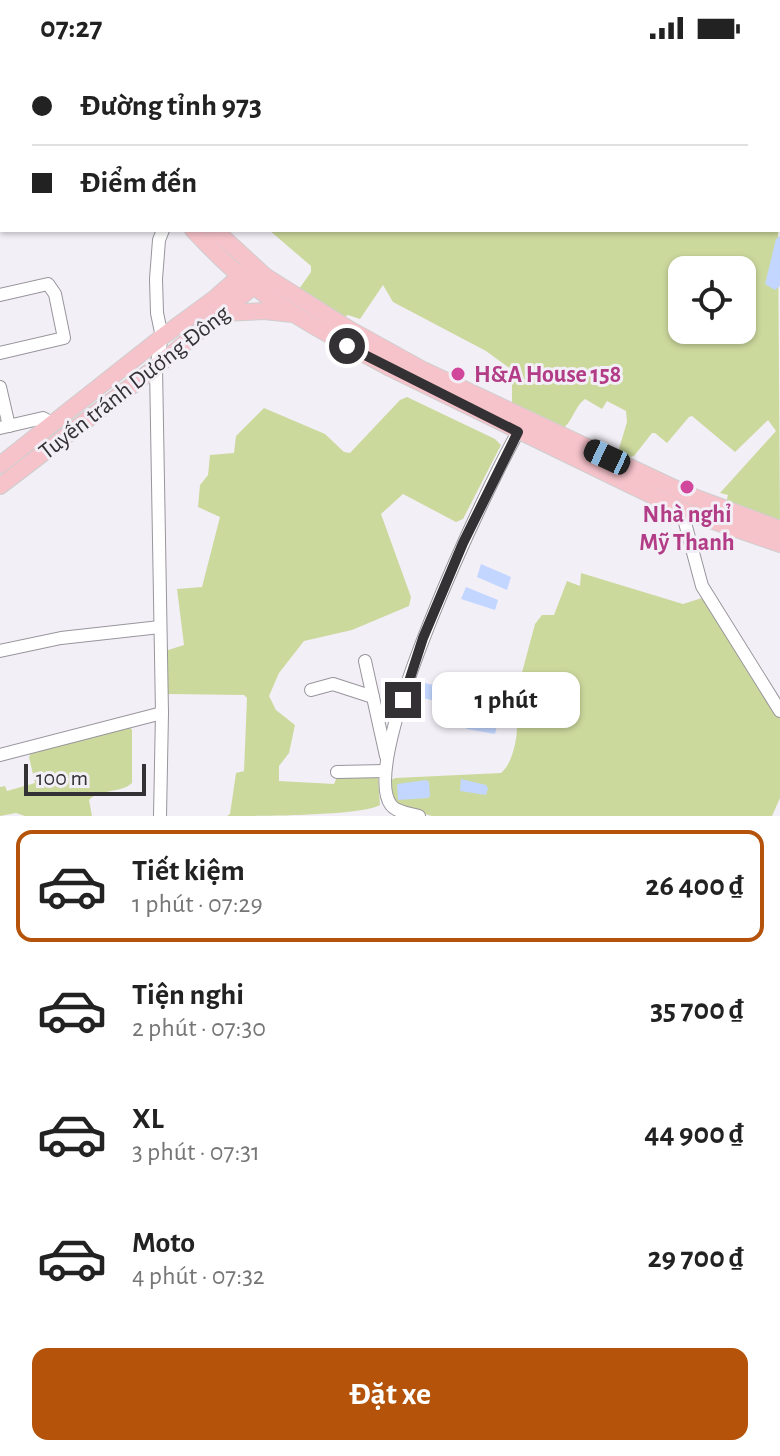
<!DOCTYPE html>
<html lang="vi">
<head>
<meta charset="utf-8">
<style>
  :root { --surface:#fff; --page:#f6f6f6; --text:#222; --muted:#767676; --line:#e0e0e0; --accent:#b45309 }
  body { margin:0; font-family:"Alegreya Sans",sans-serif; background:var(--page); color:var(--text); height:100vh; display:flex; flex-direction:column; font-size:30px; white-space:nowrap }
  * { box-sizing:border-box; margin:0 }
  p { font-size:26px; color:var(--muted) }
  .icon { flex:none; width:44px; height:44px; fill:none; stroke:currentColor; stroke-width:2; stroke-linecap:round; stroke-linejoin:round }
  .map { position:relative; height:760px; overflow:hidden }
  .side { display:flex; flex-direction:column; background:var(--surface); flex:1 }
  .side>* { flex:none }
  .top-card { position:absolute; left:0px; top:0px; width:780px; height:176px; box-shadow:0 2px 6px #0004; display:grid; align-content:center; height:176px; padding:0 32px; background:var(--surface) }
  .buttons { position:absolute; left:668px; top:200px; display:grid; gap:16px }
  .buttons a { display:grid; place-items:center; width:88px; height:88px; border-radius:16px; background:var(--surface); box-shadow:0 2px 6px #0004; font-size:40px }
  .scale { position:absolute; left:24px; bottom:20px; width:122px; box-sizing:border-box; padding-left:8px; border:4px solid #333134; border-top:0; font-size:22px; line-height:28px; white-space:nowrap; color:#333134; -webkit-text-stroke:6px #f3eff7; paint-order:stroke }
  .end { position:absolute; width:36px; height:36px; margin:-18px; border:10px solid #333134; background:#fff; box-shadow:0 0 0 4px #fff }
  .from { border-radius:50% }
  .bubble { position:absolute; height:56px; border-radius:16px; background:var(--surface); box-shadow:0 2px 6px #0004; font-size:26px; font-weight:600; line-height:56px; text-align:center }
  .car { position:absolute; width:24px; height:48px; margin:-24px -12px; border-radius:10px; box-shadow:0 0 6px 2px #0007; background:linear-gradient(#222 24%,#8ab4d8 0 40%,#222 0 76%,#8ab4d8 0 86%,#222 0) }
  .top-card b { display:flex; align-items:center; gap:28px; height:76px; font-size:30px }
  .top-card b+b { border-top:2px solid var(--line) }
  .top-card i { width:20px; height:20px; background:var(--text) }
  ul { padding:14px 0 0; list-style:none }
  li { display:flex; align-items:center; gap:24px; height:112px; margin:0 16px 12px; padding:0 16px; border:4px solid transparent; border-radius:16px }
  li div { flex:1 }
  li b { display:block; font-size:30px }
  li em { font-style:normal; font-weight:600 }
  li.selected { border-color:var(--accent) }
  li>.icon { width:72px; height:72px; stroke-width:1.5 }
  .button { display:flex; gap:16px; margin-top:auto; padding:16px 32px }
  .button a { flex:1; height:92px; border-radius:16px; background:var(--accent); color:#fff; font-size:32px; font-weight:600; line-height:92px; text-align:center }
  .status { display:flex; justify-content:space-between; align-items:center; height:56px; padding:0 40px; background:var(--surface); direction:ltr }
  .status svg { height:22px; fill:currentColor }
  .map>svg:first-child { display:block }
  .green { fill:#ccd99d; fill-rule:evenodd }
  .water { fill:#c2d6ff }
  .lines { fill:none; stroke-linecap:round; stroke-linejoin:round }
  .minor-casing { stroke:#99959c; stroke-width:14 }
  .major-casing { stroke:#cecece; stroke-width:18 }
  .minor { stroke:#fff; stroke-width:12 }
  .major { stroke:#f7c3cb; stroke-width:16 }
  .route { stroke:#333134; stroke-width:10 }
  .hotel-dot { fill:#d1479c; stroke:#f3eff7; stroke-width:3 }
  .labels { text-anchor:middle; stroke-width:6; stroke-linejoin:round; paint-order:stroke }
  .hotel-label { font-size:24px; font-weight:bold; fill:#b23c85; stroke:#f3eff7; text-anchor:start }
  .street-label { font-size:24px; fill:#333134; stroke:#f3eff7 }
</style>
</head>
<body>
<div class="status"><b>07:27</b><svg viewBox="0 0 49 12"><path d="M0 12V9h3v3zM5 12V6h3v6zM10 12V3h3v9zM15 12V0h3v12zM26 1h20v11H26zM47 4h2v5h-2z"/></svg></div>
<div class="map">
<svg width="780" height="760" viewBox="0 0 780 760">
  <rect width="100%" height="100%" fill="#f3eff7"/>
  <g class="green">
    <polygon points="220,0 690,0 691,2 222,2"/>
    <path d="M778,167L780,471L725,451L728,439L720,437L776,375L768,364L735,396L692,360L689,361L667,387L655,377H652L634,400L630,401L618,396L627,366L626,355L607,345L602,353L585,343C574,351 573,366 561,374L512,353V314L486,295L393,246L383,229L360,263L348,259L343,262L299,233L311,216V210L269,174H778ZM682,214H742V274H682Z"/>
    <path d="M407,341L495,383L501,389L463,463L456,466L403,438L381,458L411,541L409,550L352,574L304,585L279,617L269,640L276,654L295,669L289,697L279,710V725L334,728L337,721L378,722L380,749C362,760 257,760 227,760L230,758L236,717L244,715L247,642L244,639L168,638L165,635V595L184,589L177,533L202,531L220,461L198,451L200,429L208,419L210,399L234,397L236,380L264,352L325,378L344,396L350,397L400,344Z"/>
    <path d="M581,517L683,548L702,542L708,547L780,659V742L772,760H432L395,750L388,726L395,722L501,717C512,708 517,685 517,670L509,665L535,568L542,559H554L567,525L580,530Z"/>
    <path d="M129,670L132,674V727C120,738 100,732 89,744L92,760H25L16,757L0,760V731L5,730L7,735L35,727L29,701L31,697Z"/>
  </g>
  <g class="water">
    <polygon points="780,180 780,230 775,234 765,228 776,183"/>
    <polygon points="481,508 511,521 507,534 477,521"/>
    <polygon points="466,531 498,544 495,554 461,543"/>
    <polygon points="421,626 462,636 465,638 462,651 418,641"/>
    <polygon points="469,652 499,661 495,678 467,673 465,671"/>
    <polygon points="461,723 486,729 488,732 486,739 460,735"/>
    <polygon points="426,724 429,726 430,740 428,742 398,744 397,728"/>
  </g>
  <g class="lines">
    <defs>
      <g id="minor">
        <polyline points="730,0 730,2"/>
        <polyline points="778,20 780,20"/>
        <polyline points="778,46 780,46"/>
        <polyline points="0,239 48,228 55,238 64,282 0,297"/>
        <polyline points="0,331 9,370"/>
        <polyline points="0,372 43,362 52,367"/>
        <polyline points="684,455 684,463 702,530 780,655"/>
        <polyline points="0,595 61,582 160,571"/>
        <polyline points="365,605 386,700"/>
        <polyline points="311,634 333,628 373,641"/>
        <polyline points="0,699 162,657"/>
        <polyline points="337,716 385,715"/>
        <polyline points="160,760 162,657 156,311 162,281 157,257 156,223 159,184 163,174"/>
        <path d="M419,760C411,758 396,756 391,749C356,704 489,427 518,376"/>
      </g>
      <g id="major">
        <polyline points="27,0 29,2"/>
        <polyline points="46,0 47,2"/>
        <path d="M193,174C209,190 224,207 242,221C286,257 340,285 390,312L684,455L780,488"/>
        <polyline points="215,174 265,220 349,273 423,314 691,440 780,473"/>
        <polyline points="223,257 264,255 293,258"/>
        <polyline points="0,409 162,281 214,243 248,213"/>
        <polyline points="0,430 156,311 262,223"/>
      </g>
    </defs>
    <use href="#minor" class="minor-casing"/>
    <use href="#major" class="major-casing"/>
    <use href="#minor" class="minor"/>
    <use href="#major" class="major"/>
  </g>
  <g class="lines">
    <polyline class="route" points="347,290 518,376 463,487 423,582 403,644"/>
  </g>
  <g class="hotel-dot">
    <circle cx="458" cy="318" r="8"/>
    <circle cx="687" cy="431" r="8"/>
  </g>
  <g class="labels">
    <g class="hotel-label">
      <text x="474" y="326">H&amp;A House 158</text>
      <text x="687" y="466" text-anchor="middle">Nhà nghỉ<tspan x="687" dy="28">Mỹ Thanh</tspan></text>
    </g>
    <g class="street-label">
      <text transform="translate(134 326) rotate(-38)" y="8">Tuyến tránh Dương Đông</text>
    </g>
  </g>
</svg>
<div class="buttons">
<a><svg class="icon" aria-label="locate" viewBox="0 0 24 24"><circle cx="12" cy="12" r="6"/><path d="M12 2v4M12 18v4M2 12h4M18 12h4"/></svg></a>
</div>
<div class="scale">100 m</div>
<i class="end from" style="left:347px;top:290px"></i>
<i class="end" style="left:403px;top:644px"></i>
<div class="bubble" style="left:432px;top:616px;width:148px">1 phút</div>
<i class="car" style="left:607px;top:401px;rotate:295deg"></i>
<div class="top-card">
<b><i class="from"></i>Đường tỉnh 973</b>
<b><i></i>Điểm đến</b>
</div>
</div>
<section class="side">
<ul>
<li class="selected"><svg class="icon" aria-label="car" viewBox="0 0 24 24"><path d="M5 17H2v-5l4-1 3-4h7l3 4 3 1v5h-3M9 17h6M6 11h13"/><circle cx="7" cy="17" r="2"/><circle cx="17" cy="17" r="2"/></svg><div><b>Tiết kiệm</b><p>1 phút · 07:29</p></div><em>26 400 ₫</em></li>
<li><svg class="icon" aria-label="car" viewBox="0 0 24 24"><path d="M5 17H2v-5l4-1 3-4h7l3 4 3 1v5h-3M9 17h6M6 11h13"/><circle cx="7" cy="17" r="2"/><circle cx="17" cy="17" r="2"/></svg><div><b>Tiện nghi</b><p>2 phút · 07:30</p></div><em>35 700 ₫</em></li>
<li><svg class="icon" aria-label="car" viewBox="0 0 24 24"><path d="M5 17H2v-5l4-1 3-4h7l3 4 3 1v5h-3M9 17h6M6 11h13"/><circle cx="7" cy="17" r="2"/><circle cx="17" cy="17" r="2"/></svg><div><b>XL</b><p>3 phút · 07:31</p></div><em>44 900 ₫</em></li>
<li><svg class="icon" aria-label="car" viewBox="0 0 24 24"><path d="M5 17H2v-5l4-1 3-4h7l3 4 3 1v5h-3M9 17h6M6 11h13"/><circle cx="7" cy="17" r="2"/><circle cx="17" cy="17" r="2"/></svg><div><b>Moto</b><p>4 phút · 07:32</p></div><em>29 700 ₫</em></li>
</ul>
<div class="button"><a>Đặt xe</a></div>
</section>
</body>
</html>
